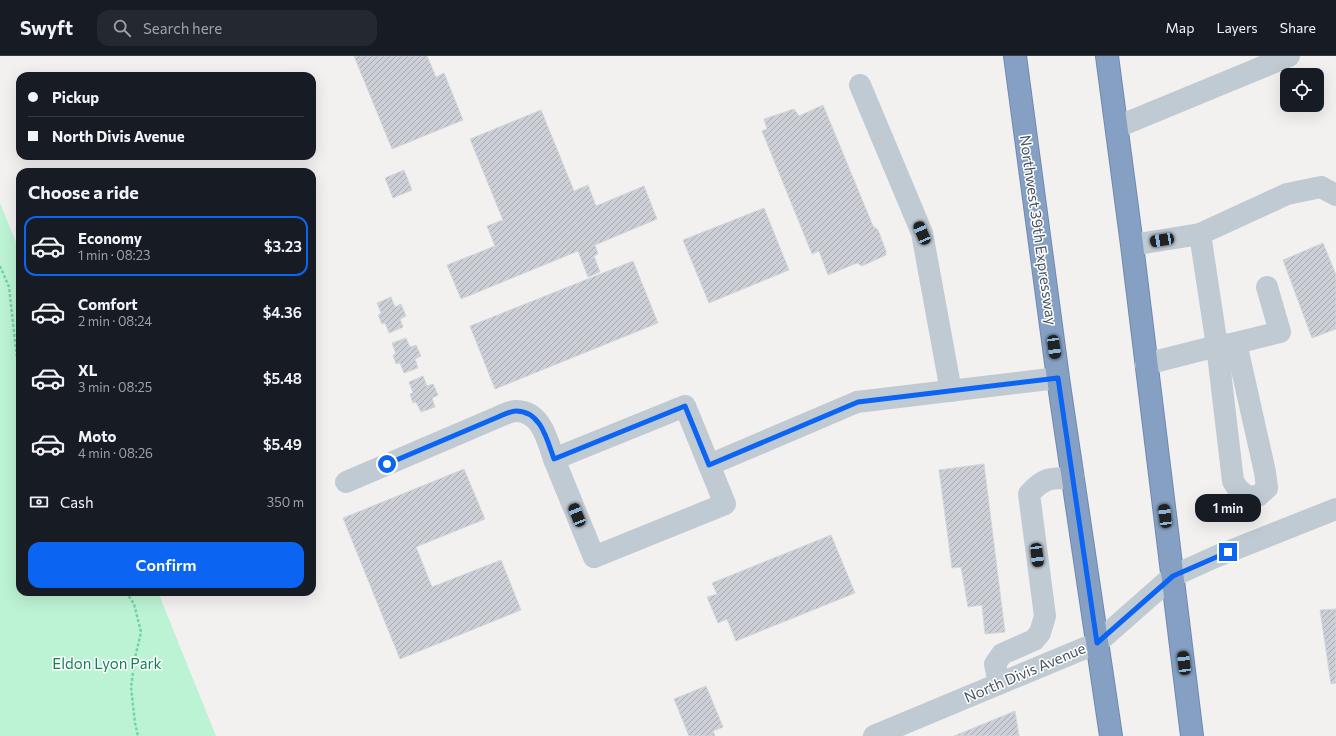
<!DOCTYPE html>
<html lang="en">
<head>
<meta charset="utf-8">
<style>
  :root { --surface:#171b24; --page:#242831; --text:#f1f3f6; --muted:#9ea1a6; --line:#363941; --accent:#0b64f2 }
  body { margin:0; font-family:Commissioner,sans-serif; background:var(--page); color:var(--text); height:100vh; display:flex; flex-direction:column; font-size:15px; white-space:nowrap }
  * { box-sizing:border-box; margin:0 }
  p { font-size:13px; color:var(--muted) }
  .icon { flex:none; width:22px; height:22px; fill:none; stroke:currentColor; stroke-width:2; stroke-linecap:round; stroke-linejoin:round }
  .map { position:relative; flex:1; overflow:hidden }
  .drawer { position:absolute; left:16px; top:112px; width:300px; height:428px; display:flex; flex-direction:column; background:var(--surface); border-radius:12px; box-shadow:0 4px 16px #0002 }
  .drawer>* { flex:none }
  .top-card { position:absolute; left:16px; top:16px; width:300px; height:88px; border-radius:12px; box-shadow:0 4px 16px #0002; display:grid; align-content:center; height:88px; padding:0 12px; background:var(--surface) }
  .buttons { position:absolute; left:1280px; top:12px; display:grid; gap:8px }
  .buttons a { display:grid; place-items:center; width:44px; height:44px; border-radius:8px; background:var(--surface); box-shadow:0 4px 16px #0002; font-size:20px }
  .end { position:absolute; width:18px; height:18px; margin:-9px; border:5px solid #0b64f2; background:#fff; box-shadow:0 0 0 2px #fff }
  .from { border-radius:50% }
  .bubble { position:absolute; height:28px; border-radius:12px; background:var(--surface); box-shadow:0 4px 16px #0002; font-size:13px; font-weight:600; line-height:28px; text-align:center }
  .car { position:absolute; width:12px; height:24px; margin:-12px -6px; border-radius:5px; box-shadow:0 0 3px 1px #0007; background:linear-gradient(#222 24%,#8ab4d8 0 40%,#222 0 76%,#8ab4d8 0 86%,#222 0) }
  .top-card b { display:flex; align-items:center; gap:14px; height:38px; font-size:15px }
  .top-card b+b { border-top:1px solid var(--line) }
  .top-card i { width:10px; height:10px; background:var(--text) }
  ul { padding:0; list-style:none }
  li { display:flex; align-items:center; gap:12px; height:60px; margin:0 8px 6px; padding:0 4px; border:2px solid transparent; border-radius:12px }
  li div { flex:1 }
  li b { display:block; font-size:15px }
  li em { font-style:normal; font-weight:600 }
  li.current { border-color:var(--accent) }
  li>.icon { width:36px; height:36px; stroke-width:1.5 }
  h2 { padding:0 12px; font-size:18px; line-height:48px }
  .pay { display:flex; align-items:center; gap:10px; height:44px; padding:0 12px; font-size:15px }
  .pay p { margin-inline-start:auto }
  .action { display:flex; gap:8px; margin-top:auto; padding:8px 12px }
  .action a { flex:1; height:46px; border-radius:12px; background:var(--accent); color:#fff; font-size:16px; font-weight:600; line-height:46px; text-align:center }
  header { display:flex; align-items:center; gap:24px; box-sizing:border-box; height:56px; padding:0 20px; background:var(--surface); border-bottom:1px solid var(--line) }
  header strong { font-size:19px }
  nav { display:flex; gap:22px; margin-inline-start:auto; font-size:14px }
  .search { width:280px; height:36px; background:var(--page); display:flex; align-items:center; gap:10px; box-sizing:border-box; padding:0 14px; border-radius:12px; color:var(--muted); font-size:15px }
  .map>svg:first-child { display:block }
  .green { fill:#bcf3d4 }
  .building { fill:url(#building-hatch); stroke:#d4d6dc }
  .lines { fill:none; stroke-linecap:round; stroke-linejoin:round }
  .highway-casing { stroke:#708aaf; stroke-width:24 }
  .path { stroke:#71d4a9; stroke-width:2.5; stroke-dasharray:3 2; stroke-linecap:butt }
  .minor { stroke:#c0cad3; stroke-width:22 }
  .highway { stroke:#85a0c3; stroke-width:22 }
  .route { stroke:#0b64f2; stroke-width:5 }
  .labels { text-anchor:middle; stroke-width:3; stroke-linejoin:round; paint-order:stroke }
  .street-label { font-size:15px; fill:#475360; stroke:#fff }
  .park-label { font-size:15px; fill:#108250; stroke:#fff }
</style>
</head>
<body>
<header>
<strong>Swyft</strong>
<div class="search"><svg class="icon" aria-label="search" viewBox="0 0 24 24"><circle cx="10" cy="10" r="6"/><path d="M15 15l6 6"/></svg>Search here</div>
<nav><a>Map</a><a>Layers</a><a>Share</a></nav>
</header>
<div class="map">
<svg width="1336" height="680" viewBox="0 0 1336 680">
  <defs>
    <pattern id="building-hatch" width="6" height="6" patternUnits="userSpaceOnUse"><rect width="6" height="6" fill="#cccfd6"/><path d="M-1 1l2-2M0 6l6-6M5 7l2-2" fill="none" stroke="#a7abb1"/></pattern>
  </defs>
  <rect width="100%" height="100%" fill="#f3f1f0"/>
  <polygon class="green" points="0,147 20,196 20,536 158,536 216,680 0,680"/>
  <g class="building">
    <polygon points="354,0 427,0 436,21 444,17 463,64 392,93"/>
    <polygon points="823,49 873,170 878,174 886,195 886,199 862,210 857,207 828,219 819,195 812,198 762,75 767,73 764,63 794,53 799,60"/>
    <polygon points="541,54 574,135 588,129 596,150 644,130 657,163 595,189 598,198 594,200 600,216 588,221 578,195 461,243 447,209 495,190 487,170 503,164 470,83"/>
    <polygon points="404,114 412,134 393,142 385,122"/>
    <polygon points="764,152 789,214 709,247 683,184"/>
    <polygon points="1323,187 1336,219 1336,273 1312,282 1283,204"/>
    <polygon points="633,205 658,267 495,333 470,270"/>
    <polygon points="391,241 395,251 401,248 406,260 400,263 403,271 389,277 385,267 382,268 378,259 381,257 377,247"/>
    <polygon points="406,282 410,291 416,289 421,300 415,303 418,312 404,317 400,307 396,308 393,299 396,298 392,287"/>
    <polygon points="423,320 427,330 433,328 438,339 432,342 435,351 421,356 416,346 413,347 410,338 413,337 409,326"/>
    <polygon points="984,408 1005,576 985,578 982,549 968,551 961,511 952,512 939,414"/>
    <polygon points="464,413 485,463 416,491 432,531 501,504 521,554 400,603 343,462"/>
    <polygon points="831,479 855,537 736,585 727,563 718,567 707,541 717,538 712,527"/>
    <polygon points="1336,553 1336,627 1331,628 1320,554"/>
    <polygon points="706,630 723,671 713,675 715,680 689,680 674,643"/>
    <polygon points="1015,655 1019,680 954,680"/>
  </g>
  <g class="lines">
    <defs>
      <g id="highway">
        <polyline points="1015,0 1058,322 1111,680"/>
        <polyline points="1107,0 1132,189 1192,680"/>
      </g>
    </defs>
    <use href="#highway" class="highway-casing"/>
    <g class="path">
      <polyline points="0,210 9,231 18,311 20,316"/>
      <polyline points="126,536 134,548 141,576 135,602 131,631 135,667 138,680"/>
    </g>
    <g class="minor">
      <polyline points="860,29 922,177 951,335"/>
      <polyline points="1117,71 1289,0"/>
      <polyline points="1200,178 1287,138 1321,131 1336,139"/>
      <polyline points="1132,189 1200,178 1217,290 1233,425 1238,433 1248,441 1258,440 1267,432 1265,416 1236,287"/>
      <polyline points="1146,308 1217,290 1236,287 1280,276 1267,231"/>
      <polygon points="685,350 725,448 594,501 554,403"/>
      <polyline points="709,409 857,346 1058,322"/>
      <path d="M346,426L498,361C503,359 510,355 516,355C541,355 547,383 554,403"/>
      <path d="M999,628L995,608L1002,598L1034,584L1040,577L1045,560L1029,438C1045,421 1050,422 1073,422"/>
      <polyline points="874,680 1097,587 1173,520 1215,501 1336,453"/>
    </g>
    <use href="#highway" class="highway"/>
  </g>
  <g class="lines">
    <path class="route" d="M387,408L498,361C503,359 510,355 516,355C541,355 547,384 554,403L685,350L709,409L858,346L1058,322L1097,587L1173,520L1228,496"/>
  </g>
  <g class="labels">
    <g class="street-label">
      <text transform="translate(1038 174) rotate(82)" y="5">Northwest 39th Expressway</text>
      <text transform="translate(1025 617) rotate(-23)" y="5">North Divis Avenue</text>
    </g>
    <g class="park-label">
      <text x="107" y="613">Eldon Lyon Park</text>
    </g>
  </g>
</svg>
<div class="buttons">
<a><svg class="icon" aria-label="locate" viewBox="0 0 24 24"><circle cx="12" cy="12" r="6"/><path d="M12 2v4M12 18v4M2 12h4M18 12h4"/></svg></a>
</div>
<i class="end from" style="left:387px;top:408px"></i>
<i class="end" style="left:1228px;top:496px"></i>
<div class="bubble" style="left:1195px;top:438px;width:66px">1 min</div>
<i class="car" style="left:922px;top:177px;rotate:337deg"></i>
<i class="car" style="left:1162px;top:184px;rotate:261deg"></i>
<i class="car" style="left:1054px;top:291px;rotate:172deg"></i>
<i class="car" style="left:577px;top:459px;rotate:338deg"></i>
<i class="car" style="left:1165px;top:460px;rotate:353deg"></i>
<i class="car" style="left:1037px;top:499px;rotate:173deg"></i>
<i class="car" style="left:1184px;top:607px;rotate:353deg"></i>
<div class="top-card">
<b><i class="from"></i>Pickup</b>
<b><i></i>North Divis Avenue</b>
</div>
<section class="drawer">
<h2>Choose a ride</h2>
<ul>
<li class="current"><svg class="icon" aria-label="car" viewBox="0 0 24 24"><path d="M5 17H2v-5l4-1 3-4h7l3 4 3 1v5h-3M9 17h6M6 11h13"/><circle cx="7" cy="17" r="2"/><circle cx="17" cy="17" r="2"/></svg><div><b>Economy</b><p>1 min · 08:23</p></div><em>$3.23</em></li>
<li><svg class="icon" aria-label="car" viewBox="0 0 24 24"><path d="M5 17H2v-5l4-1 3-4h7l3 4 3 1v5h-3M9 17h6M6 11h13"/><circle cx="7" cy="17" r="2"/><circle cx="17" cy="17" r="2"/></svg><div><b>Comfort</b><p>2 min · 08:24</p></div><em>$4.36</em></li>
<li><svg class="icon" aria-label="car" viewBox="0 0 24 24"><path d="M5 17H2v-5l4-1 3-4h7l3 4 3 1v5h-3M9 17h6M6 11h13"/><circle cx="7" cy="17" r="2"/><circle cx="17" cy="17" r="2"/></svg><div><b>XL</b><p>3 min · 08:25</p></div><em>$5.48</em></li>
<li><svg class="icon" aria-label="car" viewBox="0 0 24 24"><path d="M5 17H2v-5l4-1 3-4h7l3 4 3 1v5h-3M9 17h6M6 11h13"/><circle cx="7" cy="17" r="2"/><circle cx="17" cy="17" r="2"/></svg><div><b>Moto</b><p>4 min · 08:26</p></div><em>$5.49</em></li>
</ul>
<div class="pay"><svg class="icon" aria-label="cash" viewBox="0 0 24 24"><path d="M3 7h18v10H3z"/><circle cx="12" cy="12" r="2"/></svg>Cash<p>350 m</p></div>
<div class="action"><a>Confirm</a></div>
</section>
</div>
</body>
</html>
